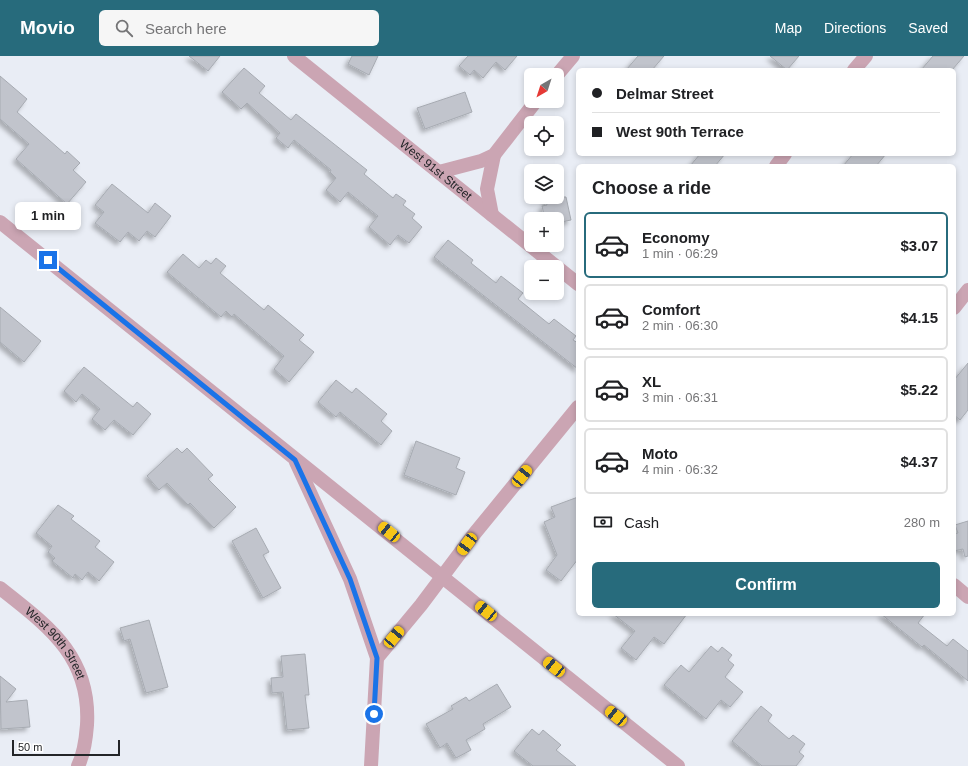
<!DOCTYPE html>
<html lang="en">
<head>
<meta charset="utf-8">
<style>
  :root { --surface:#fff; --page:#f6f6f6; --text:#202124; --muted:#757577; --line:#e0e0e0; --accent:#276b7c }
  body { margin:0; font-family:Helvetica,sans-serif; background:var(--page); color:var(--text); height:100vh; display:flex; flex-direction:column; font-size:15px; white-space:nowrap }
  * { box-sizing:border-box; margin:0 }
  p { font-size:13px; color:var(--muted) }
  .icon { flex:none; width:22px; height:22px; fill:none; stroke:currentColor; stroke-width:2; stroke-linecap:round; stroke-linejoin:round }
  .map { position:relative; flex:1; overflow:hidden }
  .panel { position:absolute; left:576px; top:108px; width:380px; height:452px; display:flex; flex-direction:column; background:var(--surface); border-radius:6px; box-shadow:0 2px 6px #0003 }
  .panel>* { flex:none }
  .guide { position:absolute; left:576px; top:12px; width:380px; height:88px; border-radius:6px; box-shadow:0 2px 6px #0003; display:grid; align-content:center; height:88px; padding:0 16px; background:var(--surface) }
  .needle { width:26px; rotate:219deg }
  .tools { position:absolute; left:524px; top:12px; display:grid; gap:8px }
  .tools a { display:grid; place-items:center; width:40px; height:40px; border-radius:6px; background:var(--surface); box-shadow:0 2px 6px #0003; font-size:20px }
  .scale { position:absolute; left:12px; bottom:10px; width:108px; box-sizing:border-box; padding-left:4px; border:2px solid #232528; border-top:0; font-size:11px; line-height:14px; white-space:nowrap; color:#232528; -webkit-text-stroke:3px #fff; paint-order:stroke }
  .end { position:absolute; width:18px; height:18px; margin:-9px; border:5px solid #1a73e8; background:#fff; box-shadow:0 0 0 2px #fff }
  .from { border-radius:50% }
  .bubble { position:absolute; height:28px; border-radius:6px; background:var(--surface); box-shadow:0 2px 6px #0003; font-size:13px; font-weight:700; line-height:28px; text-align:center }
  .car { position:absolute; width:12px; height:24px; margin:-12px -6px; border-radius:5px; box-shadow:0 0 3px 1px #0007; background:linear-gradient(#f5c518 24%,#345 0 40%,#f5c518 0 76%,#345 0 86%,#f5c518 0) }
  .guide b { display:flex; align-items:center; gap:14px; height:38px; font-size:15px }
  .guide b+b { border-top:1px solid var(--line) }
  .guide i { width:10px; height:10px; background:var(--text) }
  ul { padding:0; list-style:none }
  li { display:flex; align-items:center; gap:12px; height:66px; margin:0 8px 6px; padding:0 8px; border:2px solid var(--line); border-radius:6px }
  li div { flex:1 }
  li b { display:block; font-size:15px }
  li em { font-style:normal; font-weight:700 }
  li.current { border-color:var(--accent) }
  li>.icon { width:36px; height:36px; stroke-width:1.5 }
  h2 { padding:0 16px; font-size:18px; line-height:48px }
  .pay { display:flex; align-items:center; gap:10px; height:44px; padding:0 16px; font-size:15px }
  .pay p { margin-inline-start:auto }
  .button { display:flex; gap:8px; margin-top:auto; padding:8px 16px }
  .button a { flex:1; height:46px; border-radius:6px; background:var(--accent); color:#fff; font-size:16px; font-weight:700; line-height:46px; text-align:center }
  header { display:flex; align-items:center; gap:24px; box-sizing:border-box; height:56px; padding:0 20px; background:var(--accent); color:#fff }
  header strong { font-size:19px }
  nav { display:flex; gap:22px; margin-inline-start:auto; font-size:14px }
  .search { width:280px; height:36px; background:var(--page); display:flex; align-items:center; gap:10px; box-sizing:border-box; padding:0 14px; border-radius:6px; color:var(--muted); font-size:15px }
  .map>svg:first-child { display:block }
  .building { fill:#c1c4cc; stroke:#a7abb2; filter:url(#shadow) }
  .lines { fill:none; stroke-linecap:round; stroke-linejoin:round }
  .street { stroke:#cba5b3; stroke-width:14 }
  .route { stroke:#1a73e8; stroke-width:5 }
  .labels { text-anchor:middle; stroke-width:3.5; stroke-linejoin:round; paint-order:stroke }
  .street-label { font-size:12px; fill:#232528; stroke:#fff }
</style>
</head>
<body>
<header>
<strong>Movio</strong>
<div class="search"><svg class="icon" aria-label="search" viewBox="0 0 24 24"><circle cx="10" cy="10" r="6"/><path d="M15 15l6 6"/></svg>Search here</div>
<nav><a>Map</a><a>Directions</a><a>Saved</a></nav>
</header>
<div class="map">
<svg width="968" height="710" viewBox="0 0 968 710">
  <defs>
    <filter id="shadow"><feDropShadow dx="-3.5" dy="3.5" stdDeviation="2" flood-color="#0004"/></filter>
  </defs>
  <rect width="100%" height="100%" fill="#e9edf5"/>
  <g class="building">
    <polygon points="189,0 220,0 208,15"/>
    <polygon points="352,0 378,0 369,19 348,8"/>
    <polygon points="468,0 517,0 505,14 496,6 483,22 474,14 470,19 459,10"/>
    <polygon points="638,0 664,0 652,14 626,14"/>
    <polygon points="770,0 799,0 787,14"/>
    <polygon points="933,0 964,0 952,14 921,14"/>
    <polygon points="244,12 265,30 259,37 291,64 296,58 367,114 364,118 393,142 396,138 406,145 403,149 415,158 412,162 422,171 409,187 398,179 390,189 369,171 378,160 348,136 340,146 326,134 336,122 330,116 331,114 294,84 288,92 276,82 280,77 247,47 241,53 222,36"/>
    <polygon points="0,20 27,43 17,56 65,98 67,95 80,107 73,114 86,126 67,148 16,103 29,88 0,63"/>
    <polygon points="465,36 472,56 425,73 417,52"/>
    <polygon points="700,98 725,98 715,110 690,110"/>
    <polygon points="853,98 886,98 876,110 843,110"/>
    <polygon points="112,128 148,157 155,147 171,160 155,181 147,175 139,185 128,176 120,186 95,167 104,156 95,149"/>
    <polygon points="545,141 566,141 571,164 557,167 557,163 545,163 542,150 547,149"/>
    <polygon points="448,184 473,204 471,207 496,227 501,220 523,237 518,243 549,268 554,263 576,280 573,284 578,287 578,313 434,201"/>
    <polygon points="183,198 199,212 206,204 211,208 216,202 226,210 220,217 264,254 268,249 304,279 299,284 314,296 289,326 274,313 284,300 234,258 232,261 226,255 221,261 167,216"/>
    <polygon points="0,251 41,285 24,306 0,286"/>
    <polygon points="968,307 968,354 960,364 954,359 954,324"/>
    <polygon points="84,311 133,351 137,346 151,358 133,379 114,364 105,374 92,363 100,353 82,338 76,346 64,335"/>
    <polygon points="336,324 352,337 356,332 387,358 381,365 392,375 381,389 340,356 336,361 318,346"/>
    <polygon points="416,385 460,402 456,412 465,416 456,439 404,419"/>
    <polygon points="177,392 182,397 187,392 213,419 208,423 236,451 214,472 190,447 188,449 167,427 159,434 147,420"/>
    <polygon points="578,441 578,503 561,525 546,514 557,499 544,466 555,461 551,451"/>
    <polygon points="58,449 74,460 71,463 100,485 95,491 114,506 99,525 88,516 82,524 75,518 73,522 52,505 55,502 48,496 52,490 36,477"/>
    <polygon points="968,465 968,500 965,501 963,493 954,495 954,478 958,477 955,469"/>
    <polygon points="256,472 269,496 263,499 281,532 263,542 232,485"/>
    <polygon points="613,558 687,558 664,588 654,581 636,604 621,592 635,575"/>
    <polygon points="881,558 925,558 918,567 947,590 953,583 968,595 968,625 924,589 922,591"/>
    <polygon points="149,564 168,631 146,637 130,583 124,585 120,572"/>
    <polygon points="711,590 718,596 722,591 732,599 728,604 734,609 725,621 743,636 730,651 721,644 706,663 664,629 681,609 689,616"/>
    <polygon points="305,598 309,639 305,639 309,672 287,674 283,636 272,637 271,622 283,621 281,600"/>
    <polygon points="0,620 16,633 6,646 27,644 30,671 1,673"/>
    <polygon points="497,628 511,651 483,668 485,673 466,684 471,694 456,702 447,687 440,692 426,668 453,653 451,650 466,641 469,645"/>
    <polygon points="761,650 772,659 768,665 789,683 793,679 805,688 799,696 804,700 796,710 762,710 732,685"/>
    <polygon points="532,673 539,679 543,674 561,689 556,694 576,710 533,710 514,695"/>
  </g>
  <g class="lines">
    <g class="street">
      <path id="s1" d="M294,0L578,228"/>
      <polyline points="854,14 866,0"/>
      <polyline points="557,19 573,0"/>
      <polyline points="776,110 785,98"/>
      <polyline points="439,116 481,105 494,99 536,45"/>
      <polyline points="492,159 487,133 494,99"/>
      <polyline points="0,166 678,710"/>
      <polyline points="954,252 968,234"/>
      <polyline points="296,406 350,523 377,602 371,710"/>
      <polyline points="954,529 968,541"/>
      <path id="s2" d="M0,532C48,570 91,600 87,669C86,682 84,698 78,710"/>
      <polyline points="377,602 421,549 475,477 578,351"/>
    </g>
  </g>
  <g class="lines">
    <polyline class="route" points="48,204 295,404 350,523 377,602 374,658"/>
  </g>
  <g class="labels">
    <g class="street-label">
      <text dy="4" stroke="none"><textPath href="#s1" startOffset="182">West 91st Street</textPath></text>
      <text dy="4" stroke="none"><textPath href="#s2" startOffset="79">West 90th Street</textPath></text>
    </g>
  </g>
</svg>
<div class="tools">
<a><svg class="needle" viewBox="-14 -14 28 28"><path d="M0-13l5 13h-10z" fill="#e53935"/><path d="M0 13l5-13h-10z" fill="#757577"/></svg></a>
<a><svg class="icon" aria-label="locate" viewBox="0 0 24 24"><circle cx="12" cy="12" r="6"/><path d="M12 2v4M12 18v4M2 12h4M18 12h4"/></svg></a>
<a><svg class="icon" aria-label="layers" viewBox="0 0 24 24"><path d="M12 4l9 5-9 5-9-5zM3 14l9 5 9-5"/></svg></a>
<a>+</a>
<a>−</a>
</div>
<div class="scale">50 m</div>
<i class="end from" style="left:374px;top:658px"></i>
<i class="end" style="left:48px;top:204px"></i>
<div class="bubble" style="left:15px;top:146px;width:66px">1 min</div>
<i class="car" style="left:522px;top:420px;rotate:39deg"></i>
<i class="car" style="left:389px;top:476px;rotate:309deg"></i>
<i class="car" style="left:467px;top:488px;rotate:217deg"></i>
<i class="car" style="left:486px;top:555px;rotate:309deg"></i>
<i class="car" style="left:394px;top:581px;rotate:40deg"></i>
<i class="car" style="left:554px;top:611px;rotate:309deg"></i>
<i class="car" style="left:616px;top:660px;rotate:309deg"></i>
<div class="guide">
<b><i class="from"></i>Delmar Street</b>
<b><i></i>West 90th Terrace</b>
</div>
<section class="panel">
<h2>Choose a ride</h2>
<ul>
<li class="current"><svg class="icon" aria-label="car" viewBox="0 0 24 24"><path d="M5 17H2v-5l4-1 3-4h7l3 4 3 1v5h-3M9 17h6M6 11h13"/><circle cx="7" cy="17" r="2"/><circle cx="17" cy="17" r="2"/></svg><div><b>Economy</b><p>1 min · 06:29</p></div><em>$3.07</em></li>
<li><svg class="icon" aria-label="car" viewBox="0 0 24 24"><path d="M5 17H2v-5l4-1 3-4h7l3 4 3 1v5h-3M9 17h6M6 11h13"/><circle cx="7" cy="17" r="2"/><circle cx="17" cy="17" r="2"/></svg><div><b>Comfort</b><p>2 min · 06:30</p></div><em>$4.15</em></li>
<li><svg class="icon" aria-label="car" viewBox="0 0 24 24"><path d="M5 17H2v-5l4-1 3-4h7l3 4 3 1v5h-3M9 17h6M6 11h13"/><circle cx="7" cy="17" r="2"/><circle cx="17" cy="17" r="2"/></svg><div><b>XL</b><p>3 min · 06:31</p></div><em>$5.22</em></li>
<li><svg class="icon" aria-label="car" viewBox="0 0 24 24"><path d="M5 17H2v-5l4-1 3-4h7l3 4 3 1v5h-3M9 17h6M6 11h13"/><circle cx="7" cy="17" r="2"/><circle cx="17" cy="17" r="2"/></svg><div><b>Moto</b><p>4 min · 06:32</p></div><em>$4.37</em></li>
</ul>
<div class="pay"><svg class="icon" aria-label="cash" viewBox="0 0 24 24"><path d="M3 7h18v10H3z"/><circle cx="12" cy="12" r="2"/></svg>Cash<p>280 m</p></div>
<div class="button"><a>Confirm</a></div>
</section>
</div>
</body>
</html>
